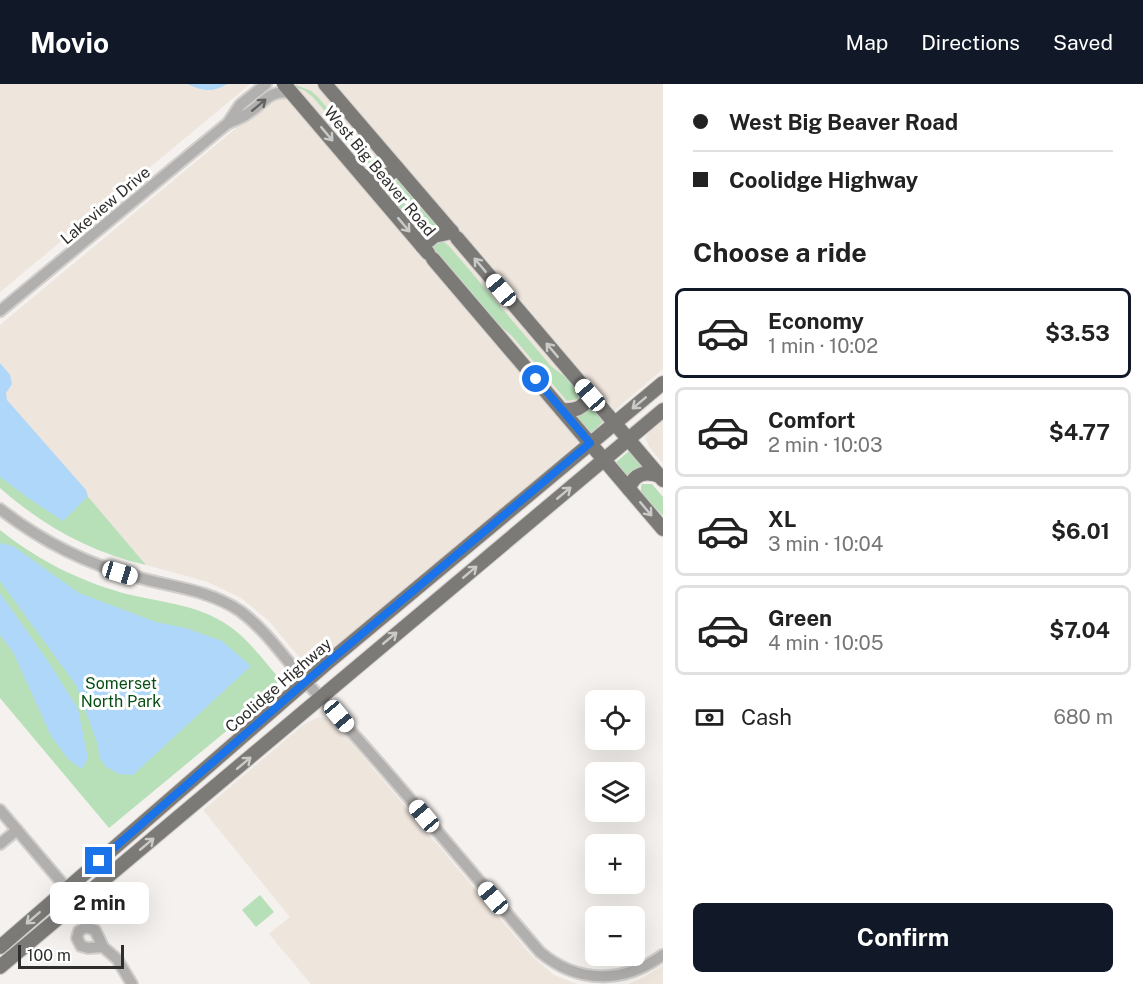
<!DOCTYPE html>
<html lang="en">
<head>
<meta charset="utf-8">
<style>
  :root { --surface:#fff; --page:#f2f2f2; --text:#222; --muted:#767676; --line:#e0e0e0; --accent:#111827 }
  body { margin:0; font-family:"Public Sans",sans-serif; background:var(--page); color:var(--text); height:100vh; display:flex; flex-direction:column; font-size:22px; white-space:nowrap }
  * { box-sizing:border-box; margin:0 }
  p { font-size:20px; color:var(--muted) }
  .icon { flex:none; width:33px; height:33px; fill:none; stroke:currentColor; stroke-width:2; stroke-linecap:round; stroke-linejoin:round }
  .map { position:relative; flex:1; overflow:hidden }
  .panel { display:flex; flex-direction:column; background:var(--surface); width:480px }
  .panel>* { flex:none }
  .banner { display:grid; align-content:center; height:132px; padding:0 30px; background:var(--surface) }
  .buttons { position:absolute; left:585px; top:606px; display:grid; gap:12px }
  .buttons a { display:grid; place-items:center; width:60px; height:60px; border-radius:9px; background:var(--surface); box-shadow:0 6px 24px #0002; font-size:30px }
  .scale { position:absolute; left:18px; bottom:15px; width:106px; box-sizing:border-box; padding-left:6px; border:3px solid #2f2e2c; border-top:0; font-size:16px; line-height:21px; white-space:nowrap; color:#2f2e2c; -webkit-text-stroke:4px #fff; paint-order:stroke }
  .end { position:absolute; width:27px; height:27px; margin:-14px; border:8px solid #1a73e8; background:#fff; box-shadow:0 0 0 3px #fff }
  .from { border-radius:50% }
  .bubble { position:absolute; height:42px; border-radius:9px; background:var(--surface); box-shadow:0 6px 24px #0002; font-size:20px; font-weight:700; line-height:42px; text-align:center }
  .car { position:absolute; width:18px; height:36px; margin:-18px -9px; border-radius:8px; box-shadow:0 0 4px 2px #0007; background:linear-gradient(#fff 24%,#345 0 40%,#fff 0 76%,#345 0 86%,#fff 0) }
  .banner b { display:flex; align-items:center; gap:21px; height:57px; font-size:22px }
  .banner b+b { border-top:2px solid var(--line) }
  .banner i { width:15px; height:15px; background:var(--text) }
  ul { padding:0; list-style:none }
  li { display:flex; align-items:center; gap:18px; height:90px; margin:0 12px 9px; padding:0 18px; border:3px solid var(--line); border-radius:9px }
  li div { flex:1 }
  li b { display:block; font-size:22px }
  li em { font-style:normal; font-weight:700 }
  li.current { border-color:var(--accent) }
  li>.icon { width:54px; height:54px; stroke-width:1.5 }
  h2 { padding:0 30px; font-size:27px; line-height:72px }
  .pay { display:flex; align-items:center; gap:15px; height:66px; padding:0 30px; font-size:22px }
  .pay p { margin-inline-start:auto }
  .button { display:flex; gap:12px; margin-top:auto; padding:12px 30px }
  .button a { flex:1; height:69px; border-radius:9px; background:var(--accent); color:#fff; font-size:24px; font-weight:700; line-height:69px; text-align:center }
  header { display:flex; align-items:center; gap:36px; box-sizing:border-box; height:84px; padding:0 30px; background:var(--accent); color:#fff }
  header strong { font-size:28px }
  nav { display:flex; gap:33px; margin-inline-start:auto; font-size:21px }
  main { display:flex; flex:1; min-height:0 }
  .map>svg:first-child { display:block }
  .built { fill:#eee5dd }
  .green { fill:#b7e0b8 }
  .water { fill:#afd7f9 }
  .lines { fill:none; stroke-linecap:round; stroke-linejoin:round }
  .minor-casing { stroke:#d1cecb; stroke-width:14 }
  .major-casing { stroke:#d1cecb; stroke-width:16 }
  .minor { stroke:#b1b0af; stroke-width:10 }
  .major { stroke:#7b7a77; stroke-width:14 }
  .oneway { stroke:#636260 }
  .oneway2 { stroke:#cacac9 }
  .route { stroke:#1a73e8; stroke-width:8 }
  .labels { text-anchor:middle; stroke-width:6; stroke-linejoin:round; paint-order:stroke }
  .street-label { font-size:16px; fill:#2f2e2c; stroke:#fff }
  .park-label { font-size:16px; fill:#074e15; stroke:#fff }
</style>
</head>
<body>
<header>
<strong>Movio</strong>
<nav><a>Map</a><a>Directions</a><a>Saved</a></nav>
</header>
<main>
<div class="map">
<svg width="663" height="900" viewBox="0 0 663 900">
  <rect width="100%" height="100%" fill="#f4f1ee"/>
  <g class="built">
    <polygon points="0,0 250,0 0,208"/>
    <polygon points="289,0 663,0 663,285 487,437 322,575 315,579 308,579 299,573 269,537 241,514 208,498 146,481 0,309 0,241"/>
    <polygon points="663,335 663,380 650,364 645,354 650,347"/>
    <polygon points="319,633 332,636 532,872 554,891 577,900 311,900 269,850 290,833 203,726 304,640"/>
    <polygon points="663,881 663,900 628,900 643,894"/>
  </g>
  <g class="green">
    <polygon points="296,1 311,7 317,12 360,63 381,76 382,83 379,85 372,83 313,13 304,6 295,3"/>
    <polygon points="398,95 439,144 422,153 382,105 382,103 392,101"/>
    <polygon points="441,156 449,162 551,282 569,296 578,307 578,315 567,317 512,252 494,237 432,164 436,157"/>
    <path d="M0,309L146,481C90,468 43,442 0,404Z"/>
    <polygon points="591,322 603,338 591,349 575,333"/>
    <polygon points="629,367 644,384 629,394 615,379"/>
    <polygon points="642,400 652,400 663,413 663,432 641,409 641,402"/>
    <path d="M0,446C39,477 83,499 131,511C162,518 195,521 223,538C245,551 261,573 278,593L276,606L109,744L0,614Z"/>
    <polygon points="260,811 274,828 256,843 242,826"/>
  </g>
  <g class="water">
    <path d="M187,0H227C212,9 203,7 187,0Z"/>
    <polygon points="0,279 10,291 12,300 6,309 7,316 86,406 88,412 63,437 31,416 0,393"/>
    <polygon points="0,459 13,462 79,509 156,538 186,544 222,557 251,582 133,691 119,690 106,683 99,673 98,661 76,601 0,497"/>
    <polygon points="0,509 50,580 78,625 88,674 82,685 69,676 51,652 13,568 0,551"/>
  </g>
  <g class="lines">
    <defs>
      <g id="minor">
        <path d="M229,39C235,36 242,34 247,30C264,20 268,5 291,9"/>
        <polyline points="0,227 228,39 240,21 266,0"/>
        <path d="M0,425C40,456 84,479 133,492C169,503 208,505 240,527C266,546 284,574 305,597C387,684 462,778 540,868C578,900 623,900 663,871"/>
        <polyline points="0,726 67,805"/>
        <polyline points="0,760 17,746"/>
        <polyline points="103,863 88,864 81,862 77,854 79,847 86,843 95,846 103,863 117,875 132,900"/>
      </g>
      <g id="major">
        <polyline points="284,0 428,169"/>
        <polyline points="325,0 452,148"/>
        <path d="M363,92C377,97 386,94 397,84"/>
        <polyline points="457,154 663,396"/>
        <polyline points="422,162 434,152 452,148"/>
        <polyline points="433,175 663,445"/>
        <path d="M562,326C576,327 584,324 590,311"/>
        <path d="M629,405C634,389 645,387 660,392"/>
        <polyline points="0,863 326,580 663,299"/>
        <polyline points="0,883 663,326"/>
      </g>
    </defs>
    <use href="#minor" class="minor-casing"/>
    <use href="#major" class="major-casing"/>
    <use href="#minor" class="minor"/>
    <use href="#major" class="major"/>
  </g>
  <defs><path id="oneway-shaft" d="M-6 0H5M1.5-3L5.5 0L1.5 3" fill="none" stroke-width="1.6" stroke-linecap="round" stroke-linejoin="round" transform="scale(1.5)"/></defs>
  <use class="oneway" href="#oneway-shaft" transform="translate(259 21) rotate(-40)"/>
  <g class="oneway2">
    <use href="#oneway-shaft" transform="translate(327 50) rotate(50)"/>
    <use href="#oneway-shaft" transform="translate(404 141) rotate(50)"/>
    <use href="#oneway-shaft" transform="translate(480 181) rotate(-130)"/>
    <use href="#oneway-shaft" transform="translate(552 266) rotate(-130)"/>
    <use href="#oneway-shaft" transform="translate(639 319) rotate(140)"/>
    <use href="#oneway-shaft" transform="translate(564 409) rotate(-40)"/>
    <use href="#oneway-shaft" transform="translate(646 425) rotate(50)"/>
    <use href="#oneway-shaft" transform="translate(470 488) rotate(-40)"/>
    <use href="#oneway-shaft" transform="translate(390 554) rotate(-40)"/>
    <use href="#oneway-shaft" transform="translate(244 679) rotate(-40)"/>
    <use href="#oneway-shaft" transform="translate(147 760) rotate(-40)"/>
    <use href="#oneway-shaft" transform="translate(33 834) rotate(139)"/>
  </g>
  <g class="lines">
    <polyline class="route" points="99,777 326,580 590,359 536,295"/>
  </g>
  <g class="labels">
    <g class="street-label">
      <text transform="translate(380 87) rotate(50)" y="6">West Big Beaver Road</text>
      <text transform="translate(105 121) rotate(-40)" y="6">Lakeview Drive</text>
      <text transform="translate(278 601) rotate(-41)" y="6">Coolidge Highway</text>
    </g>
    <g class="park-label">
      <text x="121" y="605">Somerset<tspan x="121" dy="18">North Park</tspan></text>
    </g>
  </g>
</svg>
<div class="buttons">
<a><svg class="icon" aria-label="locate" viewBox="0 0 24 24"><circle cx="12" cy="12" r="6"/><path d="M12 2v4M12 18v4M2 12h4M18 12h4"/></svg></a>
<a><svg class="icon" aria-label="layers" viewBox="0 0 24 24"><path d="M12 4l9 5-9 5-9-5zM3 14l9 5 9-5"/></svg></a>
<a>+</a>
<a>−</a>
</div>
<div class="scale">100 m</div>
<i class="end from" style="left:536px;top:295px"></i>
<i class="end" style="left:99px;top:777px"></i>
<div class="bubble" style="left:50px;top:798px;width:99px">2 min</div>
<i class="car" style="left:501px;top:206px;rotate:320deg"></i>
<i class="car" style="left:590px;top:311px;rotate:319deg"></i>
<i class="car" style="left:120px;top:489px;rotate:107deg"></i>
<i class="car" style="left:339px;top:632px;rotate:140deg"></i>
<i class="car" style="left:424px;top:732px;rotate:320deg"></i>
<i class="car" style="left:493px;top:814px;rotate:320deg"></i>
</div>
<section class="panel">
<div class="banner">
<b><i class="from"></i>West Big Beaver Road</b>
<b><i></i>Coolidge Highway</b>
</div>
<h2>Choose a ride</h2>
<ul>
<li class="current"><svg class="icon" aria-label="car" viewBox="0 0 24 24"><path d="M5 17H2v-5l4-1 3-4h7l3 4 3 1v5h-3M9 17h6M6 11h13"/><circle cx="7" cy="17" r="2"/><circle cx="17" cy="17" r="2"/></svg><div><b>Economy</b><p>1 min · 10:02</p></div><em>$3.53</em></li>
<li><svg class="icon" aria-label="car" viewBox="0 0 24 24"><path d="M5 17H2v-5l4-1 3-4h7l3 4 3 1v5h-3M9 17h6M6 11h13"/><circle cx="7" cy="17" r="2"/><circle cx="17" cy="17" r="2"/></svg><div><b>Comfort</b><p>2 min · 10:03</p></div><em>$4.77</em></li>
<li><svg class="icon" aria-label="car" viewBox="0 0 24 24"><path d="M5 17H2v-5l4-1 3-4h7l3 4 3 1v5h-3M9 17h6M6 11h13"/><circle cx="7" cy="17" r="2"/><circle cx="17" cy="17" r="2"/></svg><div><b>XL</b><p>3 min · 10:04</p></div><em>$6.01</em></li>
<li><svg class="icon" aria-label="car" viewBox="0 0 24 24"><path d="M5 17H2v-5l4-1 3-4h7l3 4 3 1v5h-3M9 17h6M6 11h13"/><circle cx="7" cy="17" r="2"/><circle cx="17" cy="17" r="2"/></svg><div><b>Green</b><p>4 min · 10:05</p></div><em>$7.04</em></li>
</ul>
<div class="pay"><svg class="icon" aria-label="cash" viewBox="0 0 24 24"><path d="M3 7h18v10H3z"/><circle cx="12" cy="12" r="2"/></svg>Cash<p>680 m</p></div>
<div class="button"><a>Confirm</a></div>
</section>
</main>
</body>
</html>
